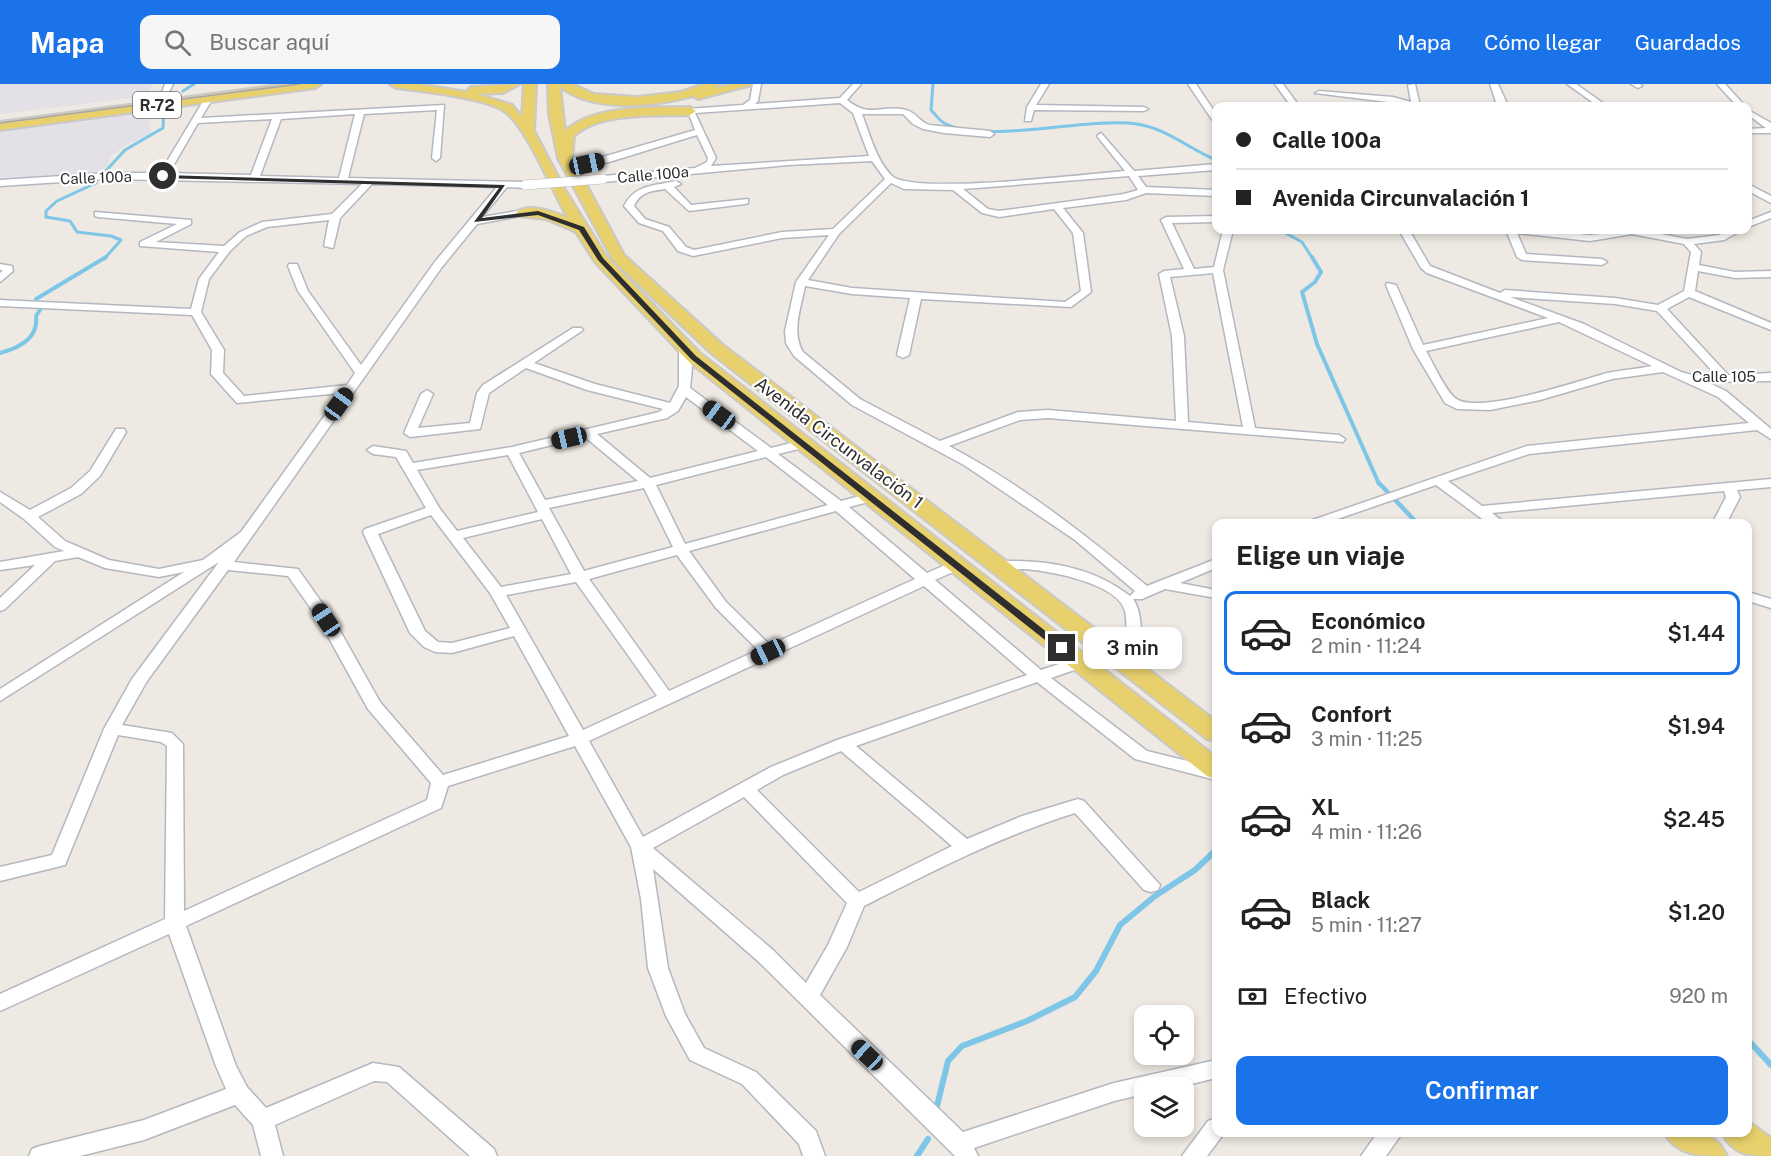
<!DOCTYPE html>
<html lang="es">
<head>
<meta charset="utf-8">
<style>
  :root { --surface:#fff; --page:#f6f6f6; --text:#222; --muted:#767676; --line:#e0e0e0; --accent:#1a73e8 }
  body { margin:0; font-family:"Public Sans",sans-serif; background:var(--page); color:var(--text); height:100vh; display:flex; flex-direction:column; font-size:22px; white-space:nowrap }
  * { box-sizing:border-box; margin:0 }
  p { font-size:20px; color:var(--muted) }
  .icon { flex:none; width:33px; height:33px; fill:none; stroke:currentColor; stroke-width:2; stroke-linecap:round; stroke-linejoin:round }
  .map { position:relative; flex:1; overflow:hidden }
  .sheet { position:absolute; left:1212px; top:435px; width:540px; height:618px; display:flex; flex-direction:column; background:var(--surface); border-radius:12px; box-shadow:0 3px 9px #0003 }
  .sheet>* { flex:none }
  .top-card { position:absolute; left:1212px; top:18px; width:540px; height:132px; border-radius:12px; box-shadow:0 3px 9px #0003; display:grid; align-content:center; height:132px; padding:0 24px; background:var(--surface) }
  .fabs { position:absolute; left:1134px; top:921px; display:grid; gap:12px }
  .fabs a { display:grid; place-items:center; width:60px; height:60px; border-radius:12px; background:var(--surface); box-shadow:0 3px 9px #0003; font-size:30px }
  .end { position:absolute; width:27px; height:27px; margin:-14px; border:8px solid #2e2e2e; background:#fff; box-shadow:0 0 0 3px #fff }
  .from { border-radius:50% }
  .bubble { position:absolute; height:42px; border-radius:12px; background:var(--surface); box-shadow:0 3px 9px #0003; font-size:20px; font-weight:600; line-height:42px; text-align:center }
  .car { position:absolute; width:18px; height:36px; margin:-18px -9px; border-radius:8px; box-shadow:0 0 4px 2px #0007; background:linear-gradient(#222 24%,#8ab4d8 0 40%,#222 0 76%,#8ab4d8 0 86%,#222 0) }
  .top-card b { display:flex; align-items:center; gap:21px; height:57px; font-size:22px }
  .top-card b+b { border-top:2px solid var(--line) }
  .top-card i { width:15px; height:15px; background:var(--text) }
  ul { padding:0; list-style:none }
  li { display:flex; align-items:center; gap:18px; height:84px; margin:0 12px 9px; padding:0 12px; border:3px solid transparent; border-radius:12px }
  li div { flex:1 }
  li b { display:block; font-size:22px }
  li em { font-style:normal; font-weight:600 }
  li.current { border-color:var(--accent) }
  li>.icon { width:54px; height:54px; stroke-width:1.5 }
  h2 { padding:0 24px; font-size:27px; line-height:72px }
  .pay { display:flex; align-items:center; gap:15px; height:66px; padding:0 24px; font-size:22px }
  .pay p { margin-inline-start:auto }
  .button { display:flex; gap:12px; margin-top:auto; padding:12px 24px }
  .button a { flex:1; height:69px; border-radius:12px; background:var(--accent); color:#fff; font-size:24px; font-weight:600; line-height:69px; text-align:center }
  header { display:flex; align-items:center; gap:36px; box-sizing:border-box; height:84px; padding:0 30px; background:var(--accent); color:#fff }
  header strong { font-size:28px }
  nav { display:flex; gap:33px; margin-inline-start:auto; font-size:21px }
  .search { width:420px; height:54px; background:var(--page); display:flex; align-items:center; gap:15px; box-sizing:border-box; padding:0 21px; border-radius:12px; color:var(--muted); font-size:22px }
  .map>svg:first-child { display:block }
  .industrial { fill:#e3e1e7 }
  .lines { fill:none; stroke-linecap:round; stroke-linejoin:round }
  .stream-far3 { stroke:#7ec6e7; stroke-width:3 }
  .stream-far2 { stroke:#7ec6e7; stroke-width:4 }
  .stream-far1 { stroke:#7ec6e7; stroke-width:4.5 }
  .stream { stroke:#7ec6e7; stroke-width:6 }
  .street-casing { stroke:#b5b7c0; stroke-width:3 }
  .primary-casing { stroke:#c9c9c9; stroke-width:4 }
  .street { fill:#fff; fill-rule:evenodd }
  .primary { fill:#e8d16d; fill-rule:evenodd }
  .tram { stroke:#a4a6b6; stroke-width:1.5 }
  .street-bridge-casing { stroke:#b5b7c0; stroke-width:10; stroke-linecap:butt }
  .street-bridge { stroke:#fff; stroke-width:9 }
  .route { fill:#2e2e2e }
  .labels { text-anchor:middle; stroke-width:4.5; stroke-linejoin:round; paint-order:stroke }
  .far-street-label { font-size:15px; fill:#2e2e2e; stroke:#fff }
  .shield { fill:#fff; stroke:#6d6d6d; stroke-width:1.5 }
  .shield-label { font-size:16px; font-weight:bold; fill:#2e2e2e }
  .street-label { font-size:18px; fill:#2e2e2e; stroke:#fff }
</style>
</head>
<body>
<header>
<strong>Mapa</strong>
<div class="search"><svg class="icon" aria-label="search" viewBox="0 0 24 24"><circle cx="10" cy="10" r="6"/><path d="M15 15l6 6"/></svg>Buscar aquí</div>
<nav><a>Mapa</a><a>Cómo llegar</a><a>Guardados</a></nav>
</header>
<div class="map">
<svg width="1771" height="1072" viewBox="0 0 1771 1072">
  <rect width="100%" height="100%" fill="#eee9e2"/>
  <g class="industrial">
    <polygon points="0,0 152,0 147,12 0,30"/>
    <polygon points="148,27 151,51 128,60 111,72 108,81 97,90 0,97 0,46"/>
  </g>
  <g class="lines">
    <g class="stream-far3">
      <path d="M933,0L931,26C935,30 939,36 944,39C986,61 1085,33 1137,40C1165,44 1190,65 1216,76"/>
      <polyline points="183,7 194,0"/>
      <polyline points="102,91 125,66 163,44 164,24"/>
      <polyline points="96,99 57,117 46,127 46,133 70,137 77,148 111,152 121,156 104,175"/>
      <polyline points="1280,146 1302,158 1313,175"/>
    </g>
    <g class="stream-far2">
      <polyline points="1312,173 1321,188 1315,198 1302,208 1317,260 1379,400"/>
      <polyline points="36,215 106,173"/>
      <path d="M0,269C19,264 39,254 36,232L40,226"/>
    </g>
    <polyline class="stream-far1" points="1379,399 1418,440"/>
    <g class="stream">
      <polyline points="1748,956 1771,981"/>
      <polyline points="937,1022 948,977 962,962 1027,937 1075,913 1096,887 1120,841 1155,812 1195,786 1216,766"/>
      <polyline points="917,1072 928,1055"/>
    </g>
    <defs>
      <g id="street">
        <polygon points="165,0 173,0 166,14 160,14"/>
        <path d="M753,0H761L758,17L755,20L840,14L853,0H861L847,16C870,35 881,20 906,26C915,28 920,38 929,41L990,47L994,50L990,53L944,49L923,45L913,40L903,30H862C870,51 876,76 892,92C913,111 1088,90 1125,87L1097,52L1101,49L1134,87L1216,80V86L1138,92L1146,103L1216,106V112L1146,109L1126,116L1063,124L1083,149L1091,208L1071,223L921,215L909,271L903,274L897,271L910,214L852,210L805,202C801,224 791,248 803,268L860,315L940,357L1018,328L1048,326L1176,337L1172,252L1159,190L1164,187L1184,185L1161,136L1166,133L1216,132V138L1172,139L1194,185L1214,183L1223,146H1233L1223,186L1255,344L1339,351L1345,355L1343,358L1048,334L1020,336L949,362C1021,400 1086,451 1147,502L1216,475V484L1180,499L1216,506V514L1165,505L1142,515H1133C1144,530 1143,570 1135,586L1129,587L1121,582C1123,564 1129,545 1125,527C1118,499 1047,486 1022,485C1013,485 999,488 992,481L999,477C1047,476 1091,482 1130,512L1135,507L1075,456L964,381L852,321L794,272L786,259L785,247L796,198L829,151L782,154L693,172L678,167L663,147L639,139L624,122C635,100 655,102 676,97L681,100L674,103L691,121L748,115V119L745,120L689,127L665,105C651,107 640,108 634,122L645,135L669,143L686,163L694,166L782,148L833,145L885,95L872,77L788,81L603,98L598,95L603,92L695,84L707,78L708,74L697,51L609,78L569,87L565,84L695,46L687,25L743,21L750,16ZM840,19L853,29L869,72L711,82L716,74L695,29ZM1129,92L1138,106L1124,110L999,127L988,125L963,105ZM891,99L904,105L953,106L982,129L999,133L1054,125L1073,149L1081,207L1065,218L852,204L808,196L839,150ZM1213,189L1243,343L1188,338L1184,252L1170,193Z"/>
        <polygon points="1041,0 1049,0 1036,21 1144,23 1148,25 1144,27 1034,26 1031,37 1025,37 1027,23"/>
        <polygon points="1188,0 1196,0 1216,30 1216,37 1213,37"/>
        <polygon points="1275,0 1283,0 1299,22 1291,22"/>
        <polygon points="1415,0 1420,22 1315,9 1319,7 1393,13 1411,18 1408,1"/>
        <polygon points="1490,0 1498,0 1508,22 1497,21"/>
        <polygon points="1567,0 1576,0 1607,22 1598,22"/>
        <polygon points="1631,0 1640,0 1642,2 1638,4"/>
        <polygon points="1717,0 1725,0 1745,22 1737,22"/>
        <path d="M209,12L213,14L201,34L444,21L440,74L436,77L432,74L437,26L364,30L348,94L525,98L530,101L525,104L507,103L482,133L523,126L528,129L526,131L477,140L442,183L234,478L298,485L334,536L380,618L443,691L569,652L514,552L452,569L435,568L424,563L410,549L363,448L365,445L426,424L396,373L373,370L367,366L373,362L406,367L413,379L512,363L659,328L663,325L587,306L526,284L489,309L480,345L410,353L404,349L421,310L427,306L433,310L418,344L470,339L477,309L483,301L573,244H581L583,246L534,279L595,300L670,319L679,302V264L685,261L689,262L692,284L690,304L771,364L803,356L807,357V363L778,370L841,417L871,409L876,410L878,413L876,416L849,423L927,489L952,478H962L964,481L962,484L935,496L1041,586L1080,573L1086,574L1088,578L1086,582L1051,594L1147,667L1216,684V696L1135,675L1037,598L856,662L967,755L1022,732L1078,715L1084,717L1160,801L1158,806L1151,808L1144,806L1075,729C1001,752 933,787 864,822L847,863L820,911L963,1048L1114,999L1216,976V994L1175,1004H1144V1010L1114,1017L974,1064L978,1072H955L759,878L653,785L668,884L685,930L704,964L756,988L816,1047L825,1072H803L799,1060L742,1000L690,976L666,932L648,884L641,815L631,763L575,662L448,702L441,724L186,842L236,982L247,1003L266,1024L373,979L399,983L494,1065L497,1072H470L387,998L374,997L275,1041L283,1072H261L253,1041L235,1021L144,1056L80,1072H29L32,1065L40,1062L144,1036L226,1005L216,982L169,850L0,927V910L165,835L167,662L161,658L118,651L65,781L0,797V783L52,771L104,645L132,595L219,478L0,617V605L184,488L159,493L105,484L78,473L55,477L5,525L0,527V514L35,481L0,486V478L64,467L55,463L24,435L0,418V408L30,426L71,404L90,387L116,345H124L126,348L100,392L81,410L38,433L65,457L109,476L159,485L203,476L241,448L341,309L237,319L211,290L212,266L192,231L0,222V216L191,225L199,195L219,168L140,162V158L177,140L98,133L95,132V128L191,136V140L156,158L224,162L240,148L262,138L332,130L362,100L108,95L0,102V96L108,89H160L205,14ZM355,30L339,94L260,92L281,35ZM272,35L251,91L169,89L198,39ZM372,100L497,103L434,179L361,281L308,207L297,180H289L288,182L298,207L355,289L347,301L244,312L223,289L224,266L201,228L209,195L230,167L246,152L267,143L329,136L324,162L333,164L340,134ZM686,313L758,367L650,394L597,350L667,334L678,327ZM585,353L638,397L545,416L519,369ZM508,371L538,428L457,447L440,425L417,386ZM766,373L828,421L685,460L656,401ZM644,404L673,463L584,487L549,424ZM836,427L915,495L770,561L726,518L689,467ZM431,431L490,509L510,544L452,559L438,558L425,547L378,450ZM542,435L571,490L501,503L463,454ZM677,471L716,524L758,566L669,607L589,495ZM228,486L288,492L319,536L368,625L431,699L427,716L184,827L183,660L172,649L122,641L147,597ZM576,498L657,612L583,646L506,511ZM924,502L1027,591L837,656L771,683L643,753L589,657ZM841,667L952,762L859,808L757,706L783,691ZM744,713L847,819L828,861L806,899L773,866L653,764Z"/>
        <polygon points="1748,26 1771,39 1771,49 1748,49 1748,45 1766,44 1748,31"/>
        <polygon points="1748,100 1771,112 1771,119 1748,107"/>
        <polygon points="1771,128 1771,134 1748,143 1748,137"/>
        <path d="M1399,146H1409L1430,182L1500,209L1505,206L1615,214L1658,221L1684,207L1691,168L1684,160L1632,150L1590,157L1517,149L1526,170L1602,175L1607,178L1602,181L1522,176L1517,173L1506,146H1537L1590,151L1639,146L1687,155L1719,151L1730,146H1742L1724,156L1694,160L1701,168L1699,181L1735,188L1771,187V193L1735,194L1698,187L1695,207L1771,239V246L1689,213L1667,225L1728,291L1771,289V297L1707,298L1726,307L1771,345V355L1757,346L1529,370L1448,397L1482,422L1771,395V403L1737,406L1740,413L1726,440H1712L1726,413L1724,407L1492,429L1506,440H1489L1436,401L1323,440H1301L1527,362L1749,339L1718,313L1663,288L1612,295L1540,316L1490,326L1457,325L1445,319L1413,265L1386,201L1387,199L1396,201L1423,261L1548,234L1427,189L1421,184ZM1510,213L1615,220L1657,227L1716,291H1692L1681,288L1584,240ZM1559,238L1652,282C1637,285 1622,286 1607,289C1579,297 1476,332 1455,314C1445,306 1433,279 1426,267Z"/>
        <polygon points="0,180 12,182 13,187 0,198 0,189 3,186 0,186"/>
        <polygon points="1748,508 1771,515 1771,524 1748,517"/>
        <polygon points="1216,1034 1216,1048 1225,1048 1207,1072 1182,1072 1208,1037"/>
        <polygon points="1378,1048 1403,1048 1386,1072 1361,1072"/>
      </g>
      <g id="primary">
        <polygon points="288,0 321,0 315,4 0,46 0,38"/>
        <path d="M390,0H418L466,8L471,3L520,0L503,9L477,10L512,21L522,33L524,0H536L534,47L564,104L606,172L700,269L1216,673V695L1207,692L688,277L595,178L576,148L546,135L518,132L516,129C527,118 555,128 568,134C552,107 527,43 504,27C486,14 420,7 396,4Z"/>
        <path d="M548,0H572L594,10L637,13L681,8L704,0H719L714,4L733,0H755L698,15L693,12C652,23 595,29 560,3L565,47C595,20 652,24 690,23L696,27L690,31C657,32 599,28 574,52L572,74L624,171L723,261L1216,637V657L1207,655L711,269L613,176L558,74L549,30Z"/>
        <path d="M1748,1037L1771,1054V1072C1749,1072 1732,1071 1722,1048H1748Z"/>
        <path d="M1664,1048C1690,1048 1714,1044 1727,1072C1700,1072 1677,1072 1664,1048Z"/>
      </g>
    </defs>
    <use href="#street" class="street-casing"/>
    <use href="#primary" class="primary-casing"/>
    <use href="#street" class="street"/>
    <use href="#primary" class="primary"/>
    <polyline class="tram" points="0,39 299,0"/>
    <defs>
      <polyline id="street-bridge" points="525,101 603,95"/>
    </defs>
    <use href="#street-bridge" class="street-bridge-casing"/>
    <use href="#street-bridge" class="street-bridge"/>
  </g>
  <polygon class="route" points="163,91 505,101 482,134 538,127 584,143 603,174 696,272 1067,564 1059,567 691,275 598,176 579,146 538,131 474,138 499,104 161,94"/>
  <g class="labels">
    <g class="far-street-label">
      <text transform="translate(653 91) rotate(-5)" y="5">Calle 100a</text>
      <text transform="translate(96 94) rotate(-2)" y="5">Calle 100a</text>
      <text x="1724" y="298">Calle 105</text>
    </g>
    <rect class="shield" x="133" y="8" width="48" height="26" rx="4.5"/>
    <g class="shield-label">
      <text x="157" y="27">R-72</text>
    </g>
    <g class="street-label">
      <text transform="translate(839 359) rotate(37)" y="6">Avenida Circunvalación 1</text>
    </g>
  </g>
</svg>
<div class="fabs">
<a><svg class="icon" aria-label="locate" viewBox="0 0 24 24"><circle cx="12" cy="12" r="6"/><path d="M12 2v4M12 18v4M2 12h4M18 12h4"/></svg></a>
<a><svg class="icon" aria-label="layers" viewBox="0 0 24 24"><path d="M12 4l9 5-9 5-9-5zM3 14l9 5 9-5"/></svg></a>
</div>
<i class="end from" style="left:163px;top:92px"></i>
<i class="end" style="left:1062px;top:564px"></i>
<div class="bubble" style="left:1083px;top:543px;width:99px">3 min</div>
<i class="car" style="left:587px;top:80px;rotate:78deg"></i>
<i class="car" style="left:339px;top:320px;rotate:36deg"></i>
<i class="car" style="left:719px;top:331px;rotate:306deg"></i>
<i class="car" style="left:569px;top:354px;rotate:257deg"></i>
<i class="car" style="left:326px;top:536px;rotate:326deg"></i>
<i class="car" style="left:768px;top:568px;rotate:245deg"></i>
<i class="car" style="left:867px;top:971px;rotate:313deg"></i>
<div class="top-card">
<b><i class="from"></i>Calle 100a</b>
<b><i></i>Avenida Circunvalación 1</b>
</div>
<section class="sheet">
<h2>Elige un viaje</h2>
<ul>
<li class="current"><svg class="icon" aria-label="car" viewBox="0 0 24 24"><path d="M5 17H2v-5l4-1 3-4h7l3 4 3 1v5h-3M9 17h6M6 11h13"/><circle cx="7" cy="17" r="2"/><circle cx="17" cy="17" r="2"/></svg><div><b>Económico</b><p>2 min · 11:24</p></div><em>$1.44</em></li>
<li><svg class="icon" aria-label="car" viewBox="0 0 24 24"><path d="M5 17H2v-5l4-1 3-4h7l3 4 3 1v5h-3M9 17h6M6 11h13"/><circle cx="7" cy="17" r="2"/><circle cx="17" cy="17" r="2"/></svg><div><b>Confort</b><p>3 min · 11:25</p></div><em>$1.94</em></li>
<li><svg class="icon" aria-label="car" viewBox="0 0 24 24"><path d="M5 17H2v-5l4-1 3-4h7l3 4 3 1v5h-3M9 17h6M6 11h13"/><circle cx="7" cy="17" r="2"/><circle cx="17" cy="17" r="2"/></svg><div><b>XL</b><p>4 min · 11:26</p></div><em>$2.45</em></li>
<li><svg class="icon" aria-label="car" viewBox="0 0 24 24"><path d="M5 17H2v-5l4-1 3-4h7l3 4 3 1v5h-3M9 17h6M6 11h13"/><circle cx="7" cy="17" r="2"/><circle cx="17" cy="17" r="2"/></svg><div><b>Black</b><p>5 min · 11:27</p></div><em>$1.20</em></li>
</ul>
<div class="pay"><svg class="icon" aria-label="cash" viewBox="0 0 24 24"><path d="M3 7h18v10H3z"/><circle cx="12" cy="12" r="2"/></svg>Efectivo<p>920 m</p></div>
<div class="button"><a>Confirmar</a></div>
</section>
</div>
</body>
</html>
